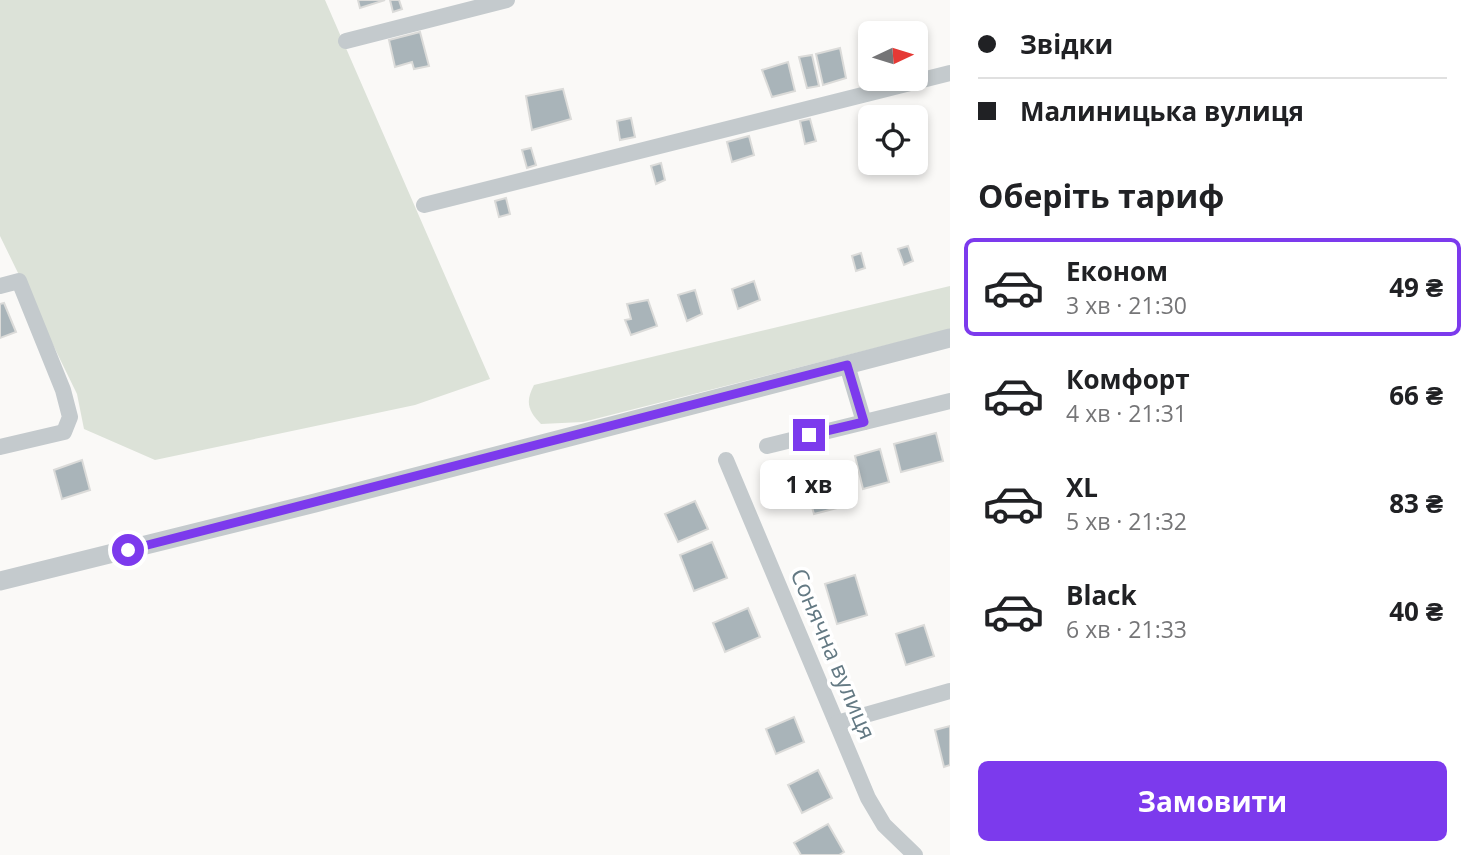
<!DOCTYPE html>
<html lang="uk">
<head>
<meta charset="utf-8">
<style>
  :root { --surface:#fff; --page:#f2f2f2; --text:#202124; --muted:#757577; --line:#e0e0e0; --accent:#7c3aed }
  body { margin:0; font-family:"Open Sans",sans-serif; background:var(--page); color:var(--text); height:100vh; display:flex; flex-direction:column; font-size:26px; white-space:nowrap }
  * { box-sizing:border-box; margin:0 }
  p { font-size:23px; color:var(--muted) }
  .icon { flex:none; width:38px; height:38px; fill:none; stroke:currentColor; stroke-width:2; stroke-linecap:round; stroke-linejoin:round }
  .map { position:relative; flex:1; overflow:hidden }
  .details { display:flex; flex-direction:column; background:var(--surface); width:525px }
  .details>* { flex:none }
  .banner { display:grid; align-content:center; height:154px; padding:0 28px; background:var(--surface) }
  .needle { width:46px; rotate:86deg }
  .tools { position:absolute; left:858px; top:21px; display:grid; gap:14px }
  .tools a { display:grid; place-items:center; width:70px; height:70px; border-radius:10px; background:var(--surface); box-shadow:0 4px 10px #0003; font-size:35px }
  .end { position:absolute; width:32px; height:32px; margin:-16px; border:9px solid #7c3aed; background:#fff; box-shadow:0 0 0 4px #fff }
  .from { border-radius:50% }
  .bubble { position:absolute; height:49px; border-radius:10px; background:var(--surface); box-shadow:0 4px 10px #0003; font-size:23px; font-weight:700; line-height:49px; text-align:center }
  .banner b { display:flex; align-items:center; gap:24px; height:66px; font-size:26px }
  .banner b+b { border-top:2px solid var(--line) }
  .banner i { width:18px; height:18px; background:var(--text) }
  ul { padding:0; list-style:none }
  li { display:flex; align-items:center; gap:21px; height:98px; margin:0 14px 10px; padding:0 14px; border:4px solid transparent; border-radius:10px }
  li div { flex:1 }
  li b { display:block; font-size:26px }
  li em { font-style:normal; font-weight:700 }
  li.on { border-color:var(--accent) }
  li>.icon { width:63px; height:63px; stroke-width:1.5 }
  h2 { padding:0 28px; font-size:32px; line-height:84px }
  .action { display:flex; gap:14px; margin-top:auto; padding:14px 28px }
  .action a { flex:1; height:80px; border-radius:10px; background:var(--accent); color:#fff; font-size:28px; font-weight:700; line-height:80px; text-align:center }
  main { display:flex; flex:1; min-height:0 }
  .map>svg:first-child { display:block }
  .green { fill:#dce2d8 }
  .building { fill:#a9b4b9; stroke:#dbdbd9; stroke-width:2 }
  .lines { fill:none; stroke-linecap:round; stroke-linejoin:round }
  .minor { stroke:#c4cacd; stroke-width:16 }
  .tertiary { stroke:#c4cacd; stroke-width:19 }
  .route { stroke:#7c3aed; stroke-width:9 }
  .labels { text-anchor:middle; stroke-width:7; stroke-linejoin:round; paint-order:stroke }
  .street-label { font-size:23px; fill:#637983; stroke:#fff }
</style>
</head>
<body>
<main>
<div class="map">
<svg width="950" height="855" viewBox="0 0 950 855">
  <rect width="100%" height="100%" fill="#faf9f7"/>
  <g class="green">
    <polygon points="0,0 325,0 490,379 415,405 155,460 84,429 77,394 0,236"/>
    <path d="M950,286V329L583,422L541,424C528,411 525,402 534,385Z"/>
  </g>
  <g class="building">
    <polygon points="358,0 385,0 360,8"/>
    <polygon points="390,0 399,0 402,9 393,12"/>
    <polygon points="420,32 429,66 414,69 412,62 395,67 389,40"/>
    <polygon points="840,48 846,78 823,85 816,54"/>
    <polygon points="812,55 819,86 807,88 799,57"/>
    <polygon points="788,62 795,91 772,97 762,70"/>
    <polygon points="563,89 571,119 532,130 526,96"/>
    <polygon points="631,118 635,137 620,140 617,121"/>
    <polygon points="810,119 816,141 805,144 800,121"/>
    <polygon points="749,136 754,155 732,162 727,142"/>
    <polygon points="531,148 536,165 527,168 522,150"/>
    <polygon points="661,163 665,180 656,184 651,166"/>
    <polygon points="506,198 510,214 499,217 495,201"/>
    <polygon points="908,246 913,261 904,265 898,249"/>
    <polygon points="861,253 865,268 856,271 852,256"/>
    <polygon points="754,281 760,300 738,309 732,289"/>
    <polygon points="695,290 702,314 687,321 678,295"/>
    <polygon points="648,300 657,326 631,335 625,320 631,319 627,304"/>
    <polygon points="4,303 16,332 0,338 0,304"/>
    <polygon points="936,433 943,461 901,472 894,444"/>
    <polygon points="880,449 889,482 863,489 855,456"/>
    <polygon points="82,460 90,490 62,499 54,470"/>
    <polygon points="825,467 837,508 814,514 802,473"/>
    <polygon points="695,501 708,529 678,542 665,514"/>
    <polygon points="712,542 727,578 694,591 680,555"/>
    <polygon points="855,575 867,615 837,624 825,584"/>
    <polygon points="748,608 760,637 725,652 713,623"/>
    <polygon points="924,625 934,656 906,665 896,634"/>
    <polygon points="794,717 804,742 776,754 766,729"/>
    <polygon points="950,726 950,765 944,767 935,730"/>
    <polygon points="818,770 832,798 802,813 788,785"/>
    <polygon points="828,824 844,852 839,855 801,855 794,843"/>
  </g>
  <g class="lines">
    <g class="minor">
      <polyline points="346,41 507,0"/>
      <polyline points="424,205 950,73"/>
      <polyline points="0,286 19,281 63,390 70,417 64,432 0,447"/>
      <polyline points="847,365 864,422"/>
      <polyline points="767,446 950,401"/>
      <polyline points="726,460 868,798 884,825 915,855"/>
      <polyline points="837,723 950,691"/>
    </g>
    <polyline class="tertiary" points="0,581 315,503 950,338"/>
  </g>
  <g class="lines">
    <polyline class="route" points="128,550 847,365 864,422 809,435"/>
  </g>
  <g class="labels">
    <g class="street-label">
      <text transform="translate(833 654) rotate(67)" y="8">Сонячна вулиця</text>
    </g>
  </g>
</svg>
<div class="tools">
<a><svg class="needle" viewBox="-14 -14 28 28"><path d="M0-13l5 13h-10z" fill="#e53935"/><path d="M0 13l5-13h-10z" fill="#757577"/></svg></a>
<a><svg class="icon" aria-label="locate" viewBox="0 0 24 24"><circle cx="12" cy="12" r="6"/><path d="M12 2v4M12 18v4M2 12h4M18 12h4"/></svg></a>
</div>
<i class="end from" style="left:128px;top:550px"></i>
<i class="end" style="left:809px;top:435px"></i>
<div class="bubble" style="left:760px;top:460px;width:98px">1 хв</div>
</div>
<section class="details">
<div class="banner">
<b><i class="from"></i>Звідки</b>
<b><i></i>Малиницька вулиця</b>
</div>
<h2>Оберіть тариф</h2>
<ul>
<li class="on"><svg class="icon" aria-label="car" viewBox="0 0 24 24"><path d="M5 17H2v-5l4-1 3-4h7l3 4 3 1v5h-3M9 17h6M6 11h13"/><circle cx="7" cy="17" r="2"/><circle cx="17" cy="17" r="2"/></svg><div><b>Економ</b><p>3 хв · 21:30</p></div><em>49 ₴</em></li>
<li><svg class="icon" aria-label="car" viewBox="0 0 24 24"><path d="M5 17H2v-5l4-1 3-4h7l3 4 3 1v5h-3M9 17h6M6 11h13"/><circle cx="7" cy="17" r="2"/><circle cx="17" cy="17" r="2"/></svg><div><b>Комфорт</b><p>4 хв · 21:31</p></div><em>66 ₴</em></li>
<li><svg class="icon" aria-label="car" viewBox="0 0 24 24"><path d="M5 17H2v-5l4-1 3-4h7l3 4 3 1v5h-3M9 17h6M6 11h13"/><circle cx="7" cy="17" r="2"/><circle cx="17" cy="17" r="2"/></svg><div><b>XL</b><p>5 хв · 21:32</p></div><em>83 ₴</em></li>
<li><svg class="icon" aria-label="car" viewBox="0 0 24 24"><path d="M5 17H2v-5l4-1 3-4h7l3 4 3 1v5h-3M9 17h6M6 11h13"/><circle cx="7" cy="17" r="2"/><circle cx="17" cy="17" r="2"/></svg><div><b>Black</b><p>6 хв · 21:33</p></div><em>40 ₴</em></li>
</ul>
<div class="action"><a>Замовити</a></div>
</section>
</main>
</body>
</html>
